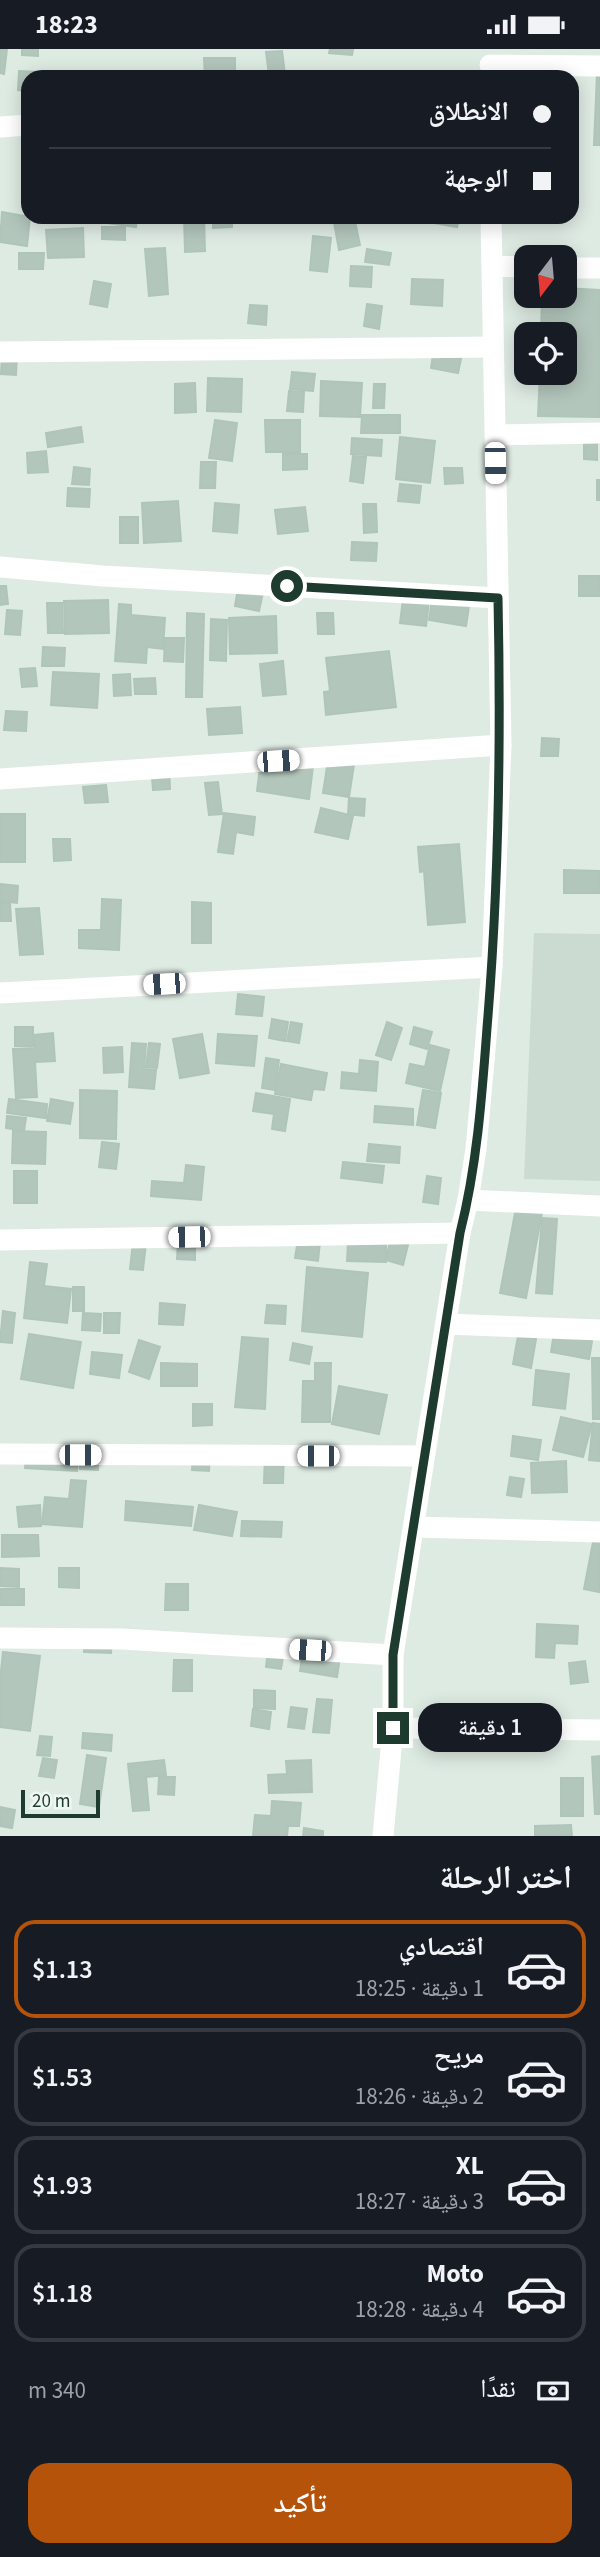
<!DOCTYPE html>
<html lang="ar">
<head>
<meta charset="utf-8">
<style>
  :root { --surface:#171b24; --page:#20242c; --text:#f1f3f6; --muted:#9ea1a6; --line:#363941; --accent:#b45309 }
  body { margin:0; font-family:"Source Sans 3","Noto Naskh Arabic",sans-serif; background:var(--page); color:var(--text); direction:rtl; height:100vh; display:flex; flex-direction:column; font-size:26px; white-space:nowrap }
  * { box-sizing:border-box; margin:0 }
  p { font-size:23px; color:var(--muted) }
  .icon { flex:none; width:38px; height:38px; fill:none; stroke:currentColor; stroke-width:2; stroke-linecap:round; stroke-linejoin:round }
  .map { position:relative; height:1787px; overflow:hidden; direction:ltr }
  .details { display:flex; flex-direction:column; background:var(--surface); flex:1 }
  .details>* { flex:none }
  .top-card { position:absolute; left:21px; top:21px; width:558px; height:154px; border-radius:21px; box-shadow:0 4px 18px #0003; direction:rtl; display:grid; align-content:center; height:154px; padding:0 28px; background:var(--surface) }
  .needle { width:46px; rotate:196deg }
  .buttons { position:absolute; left:514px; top:196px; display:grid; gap:14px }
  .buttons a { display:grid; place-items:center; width:63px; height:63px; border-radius:14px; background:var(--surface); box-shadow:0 4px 18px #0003; font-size:35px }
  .scale { position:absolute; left:21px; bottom:18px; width:79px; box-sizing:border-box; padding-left:7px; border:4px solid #1e3b2f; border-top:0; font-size:19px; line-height:24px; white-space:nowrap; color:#1e3b2f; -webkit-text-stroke:5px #eff7f2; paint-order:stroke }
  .end { position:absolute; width:32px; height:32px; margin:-16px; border:9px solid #1e3b2f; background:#fff; box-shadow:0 0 0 4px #fff }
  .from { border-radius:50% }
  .bubble { position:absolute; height:49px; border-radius:21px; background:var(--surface); box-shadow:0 4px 18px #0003; font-size:23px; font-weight:600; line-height:49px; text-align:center; direction:rtl }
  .car { position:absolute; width:21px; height:42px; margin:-21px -10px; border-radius:9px; box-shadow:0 0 5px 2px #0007; background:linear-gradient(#fff 24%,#345 0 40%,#fff 0 76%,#345 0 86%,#fff 0) }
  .top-card b { display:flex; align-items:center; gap:24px; height:66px; font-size:26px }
  .top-card b+b { border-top:2px solid var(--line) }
  .top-card i { width:18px; height:18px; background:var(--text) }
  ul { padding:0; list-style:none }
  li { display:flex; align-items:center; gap:21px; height:98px; margin:0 14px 10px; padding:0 14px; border:4px solid var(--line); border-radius:21px }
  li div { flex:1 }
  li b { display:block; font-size:26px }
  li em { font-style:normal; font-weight:600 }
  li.current { border-color:var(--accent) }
  li>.icon { width:63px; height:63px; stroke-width:1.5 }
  h2 { padding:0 28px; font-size:32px; line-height:84px }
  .pay { display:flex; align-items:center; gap:18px; height:77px; padding:0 28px; font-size:26px }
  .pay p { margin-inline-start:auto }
  .button { display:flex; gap:14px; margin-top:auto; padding:14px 28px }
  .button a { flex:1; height:80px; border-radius:21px; background:var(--accent); color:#fff; font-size:28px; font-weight:600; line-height:80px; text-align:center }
  .status { display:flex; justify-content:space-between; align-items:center; height:49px; padding:0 35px; background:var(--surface); direction:ltr }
  .status svg { height:19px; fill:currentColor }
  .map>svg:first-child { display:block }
  .built { fill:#ccdbd2 }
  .building { fill:#b3c6bc; stroke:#b0c5b9; stroke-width:2 }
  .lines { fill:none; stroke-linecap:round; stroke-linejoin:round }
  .minor { stroke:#fff; stroke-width:21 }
  .route { stroke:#1e3b2f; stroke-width:9 }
</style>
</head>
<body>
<div class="status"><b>18:23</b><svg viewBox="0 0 49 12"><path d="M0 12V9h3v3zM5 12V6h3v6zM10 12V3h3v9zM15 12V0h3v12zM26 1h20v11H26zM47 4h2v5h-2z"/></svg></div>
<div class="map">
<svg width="600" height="1787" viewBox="0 0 600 1787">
  <rect width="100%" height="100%" fill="#deebe3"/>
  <polygon class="built" points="534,884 600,885 600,1132 524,1130"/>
  <g class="building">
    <polygon points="0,0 7,0 4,25 0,24"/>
    <polygon points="22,0 38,0 38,7 22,6"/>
    <polygon points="330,0 353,0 352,6 329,4"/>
    <polygon points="282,2 285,25 269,26 266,3"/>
    <polygon points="204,9 235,9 235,27 205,28"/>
    <polygon points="19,22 38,23 38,28 28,28 28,42 18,41"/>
    <polygon points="597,24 600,25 600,96 594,96"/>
    <polygon points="2,163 30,168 27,197 0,193"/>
    <polygon points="49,168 83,168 83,172 49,171"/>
    <polygon points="99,168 137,168 136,178 99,173"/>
    <polygon points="184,168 204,168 205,202 185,203"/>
    <polygon points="213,168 232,168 232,178 213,179"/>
    <polygon points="333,168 354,168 360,196 339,201"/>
    <polygon points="418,168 459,168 457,178 417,171"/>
    <polygon points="102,178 125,178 125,191 102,190"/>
    <polygon points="83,179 84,208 48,209 46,181"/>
    <polygon points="313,187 331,189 327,223 310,221"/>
    <polygon points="165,199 168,245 149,247 145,200"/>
    <polygon points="367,200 391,204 389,216 365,213"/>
    <polygon points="19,204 44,204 43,220 19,220"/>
    <polygon points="351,217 372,218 371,238 350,237"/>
    <polygon points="412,230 443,231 442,257 411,255"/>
    <polygon points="94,232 111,235 107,258 90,255"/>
    <polygon points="565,239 600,241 600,368 538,367 540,324 565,324 565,285 541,285 542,247 565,247"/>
    <polygon points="367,255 382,257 379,280 364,277"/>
    <polygon points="250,256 267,257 266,276 248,274"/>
    <polygon points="434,299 462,305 458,324 431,319"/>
    <polygon points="2,305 17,306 16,326 1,325"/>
    <polygon points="292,323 315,325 313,342 290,340"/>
    <polygon points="208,329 242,330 241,363 207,362"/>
    <polygon points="321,332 362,334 360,368 320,367"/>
    <polygon points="195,334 196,363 175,364 175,335"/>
    <polygon points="374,335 385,335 384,359 373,359"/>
    <polygon points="289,342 304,343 303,363 287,362"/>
    <polygon points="362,366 400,366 400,384 361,384"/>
    <polygon points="215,371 237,374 232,412 209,409"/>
    <polygon points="265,371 300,371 300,403 266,403"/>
    <polygon points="81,378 83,393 48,398 46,384"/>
    <polygon points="584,386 597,386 597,411 584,410"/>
    <polygon points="400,388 435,392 430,434 396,430"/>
    <polygon points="352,389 382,391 381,407 351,405"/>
    <polygon points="46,402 48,423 28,424 27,404"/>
    <polygon points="283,405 307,405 307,420 283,421"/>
    <polygon points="353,407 366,408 363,434 350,432"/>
    <polygon points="201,413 216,413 215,439 200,439"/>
    <polygon points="74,418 90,420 89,436 72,435"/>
    <polygon points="444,419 462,419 463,434 445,435"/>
    <rect x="597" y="431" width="3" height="20"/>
    <polygon points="400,435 421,437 419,454 398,452"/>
    <polygon points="68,439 90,440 89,458 67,457"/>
    <polygon points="178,452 181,492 144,494 142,454"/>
    <polygon points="215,454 239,456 237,484 213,482"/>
    <polygon points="363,455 376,455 377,483 364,484"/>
    <polygon points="305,458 308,482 278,485 275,461"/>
    <rect x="120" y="468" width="18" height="26"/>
    <polygon points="352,493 377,494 376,512 351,511"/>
    <rect x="579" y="527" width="21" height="20"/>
    <polygon points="0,537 6,537 8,555 0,556"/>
    <polygon points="238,539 263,543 259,562 235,557"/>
    <polygon points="403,550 429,552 426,577 400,574"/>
    <polygon points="108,551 109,584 65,585 64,552"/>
    <polygon points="432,551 469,557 466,577 429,571"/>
    <polygon points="47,554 62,554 63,584 48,584"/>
    <polygon points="119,555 131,556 131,566 165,569 163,600 147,598 146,614 115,612"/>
    <polygon points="7,561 22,562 20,586 5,585"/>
    <polygon points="187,564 204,565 202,648 186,648"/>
    <polygon points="317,564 333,564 334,585 318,585"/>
    <polygon points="276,567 277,604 230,605 229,569"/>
    <polygon points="211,570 227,571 226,612 210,611"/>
    <polygon points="165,589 184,589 183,613 164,612"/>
    <polygon points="43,598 65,599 64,617 42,617"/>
    <polygon points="389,602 396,658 326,666 324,643 330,642 326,609"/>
    <polygon points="283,612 286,645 263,647 260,615"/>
    <polygon points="35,619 37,637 22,638 20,620"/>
    <polygon points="53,623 99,625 97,659 51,656"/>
    <polygon points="130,625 131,646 114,647 113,626"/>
    <polygon points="155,629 156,645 135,645 134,630"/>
    <polygon points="240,658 242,684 209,686 207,660"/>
    <polygon points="6,662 27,663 26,682 4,681"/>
    <polygon points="542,689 559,690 558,707 541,707"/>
    <polygon points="329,704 355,709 349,748 323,744"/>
    <polygon points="261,710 313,717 309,750 257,742"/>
    <polygon points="169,715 170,740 153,741 151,716"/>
    <polygon points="218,733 222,765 209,766 205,734"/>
    <polygon points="106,736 108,753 85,754 83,738"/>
    <polygon points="349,749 365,750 364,767 348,765"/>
    <polygon points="321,759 353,767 348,790 315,783"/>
    <polygon points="224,764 255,768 253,786 236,783 233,805 218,803"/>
    <rect x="0" y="765" width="25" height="48"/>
    <polygon points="53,790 70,790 71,811 54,812"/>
    <polygon points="459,795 465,873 428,876 424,822 420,823 418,798"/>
    <polygon points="564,821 600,822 600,844 564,844"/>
    <polygon points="0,835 18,837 17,854 0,852"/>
    <polygon points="102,850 121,851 119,901 79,899 79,881 101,881"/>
    <polygon points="192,853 211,854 211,894 192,894"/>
    <polygon points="0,854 10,854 11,872 0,872"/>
    <polygon points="39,859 43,905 20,906 16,860"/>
    <polygon points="238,945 264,948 262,967 236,965"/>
    <polygon points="272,970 288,973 285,992 269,989"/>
    <polygon points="291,973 302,975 299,994 287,992"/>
    <polygon points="387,973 402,979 391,1011 376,1006"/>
    <rect x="15" y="978" width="18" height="19"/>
    <polygon points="414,978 432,983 427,1000 410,995"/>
    <polygon points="53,984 55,1012 35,1013 37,1048 16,1049 13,1000 35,999 34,986"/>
    <polygon points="202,985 209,1024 180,1029 173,990"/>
    <polygon points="218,985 257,987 254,1017 216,1014"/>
    <polygon points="132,994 146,995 144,1020 156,1021 154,1040 129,1038"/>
    <polygon points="149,994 160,995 157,1019 146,1018"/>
    <polygon points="430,996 449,1001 440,1042 406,1034 410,1015 425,1018"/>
    <polygon points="122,998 123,1023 104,1024 103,999"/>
    <polygon points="266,1009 279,1011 275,1041 262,1039"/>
    <polygon points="360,1011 378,1013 376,1042 341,1039 342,1023 359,1025"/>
    <polygon points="281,1015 327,1024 324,1041 313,1040 311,1051 275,1045"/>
    <polygon points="80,1041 117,1042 116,1090 80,1089"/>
    <polygon points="423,1041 441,1044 435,1079 417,1076"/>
    <polygon points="256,1044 290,1050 285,1082 272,1080 274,1065 253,1062"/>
    <polygon points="9,1050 47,1055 46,1069 7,1064"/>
    <polygon points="51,1050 73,1054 70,1075 47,1072"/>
    <polygon points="375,1057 413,1060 413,1076 374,1073"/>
    <polygon points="7,1067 26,1069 24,1082 6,1079"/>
    <polygon points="13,1082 46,1083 45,1115 12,1114"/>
    <polygon points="102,1093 119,1095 116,1120 99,1118"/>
    <polygon points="369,1095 400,1098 399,1114 367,1112"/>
    <polygon points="343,1113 384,1117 382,1134 341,1129"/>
    <polygon points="186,1116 204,1118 201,1151 151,1147 152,1132 184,1134"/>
    <rect x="14" y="1122" width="23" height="32"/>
    <polygon points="427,1127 441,1129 438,1155 423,1153"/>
    <polygon points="516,1159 542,1164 526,1249 500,1244"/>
    <polygon points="542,1169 557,1170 552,1245 536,1244"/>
    <polygon points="298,1190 320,1193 318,1212 295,1209"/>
    <polygon points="390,1192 408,1196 403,1216 386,1211"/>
    <polygon points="133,1193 146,1194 143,1221 130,1220"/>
    <polygon points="178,1193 195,1193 195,1211 177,1210"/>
    <polygon points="348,1193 386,1194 386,1213 347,1212"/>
    <polygon points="30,1213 47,1215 44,1237 71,1240 67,1274 24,1269"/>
    <polygon points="307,1218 368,1224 362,1288 302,1282"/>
    <rect x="73" y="1238" width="11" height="24"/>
    <polygon points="160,1254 185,1256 183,1276 159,1275"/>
    <polygon points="267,1256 286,1257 285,1275 265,1274"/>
    <polygon points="3,1262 15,1264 12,1294 0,1293"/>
    <polygon points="83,1264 101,1265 100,1282 82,1281"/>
    <polygon points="104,1264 120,1264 119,1284 104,1284"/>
    <polygon points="554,1284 592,1292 589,1310 551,1303"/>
    <polygon points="29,1285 81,1293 73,1339 21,1330"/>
    <polygon points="518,1287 536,1290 531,1319 513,1315"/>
    <polygon points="242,1288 268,1290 265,1360 235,1358"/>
    <polygon points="139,1291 160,1298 149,1330 129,1323"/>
    <polygon points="293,1294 312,1298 309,1315 290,1311"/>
    <polygon points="92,1303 122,1306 119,1329 90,1325"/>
    <polygon points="592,1309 600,1309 600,1370 593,1370"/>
    <polygon points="161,1314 197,1315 197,1337 161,1337"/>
    <polygon points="315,1314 331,1314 330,1373 302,1373 303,1332 315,1332"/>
    <polygon points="536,1321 569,1325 565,1360 533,1356"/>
    <polygon points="339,1337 387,1346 379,1385 332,1375"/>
    <polygon points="193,1355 212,1355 212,1376 193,1377"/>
    <polygon points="561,1368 592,1375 583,1408 553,1401"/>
    <polygon points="593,1374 600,1375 600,1412 589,1411"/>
    <polygon points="513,1387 541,1391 538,1411 511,1407"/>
    <polygon points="27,1399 59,1401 58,1421 25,1419"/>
    <polygon points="62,1401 78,1402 77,1422 60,1421"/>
    <polygon points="81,1401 99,1402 98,1421 80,1420"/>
    <polygon points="193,1404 210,1405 209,1422 192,1421"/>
    <polygon points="265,1405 284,1405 283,1434 264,1434"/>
    <polygon points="566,1412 567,1443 532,1444 531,1414"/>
    <polygon points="510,1428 524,1430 521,1448 507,1446"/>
    <polygon points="71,1431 86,1432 82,1478 42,1475 45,1448 69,1450"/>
    <polygon points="126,1452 193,1458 191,1477 125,1471"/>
    <polygon points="40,1456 41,1477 19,1478 17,1458"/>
    <polygon points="199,1456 237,1463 232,1487 194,1481"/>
    <polygon points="242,1472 282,1473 281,1488 241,1487"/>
    <polygon points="2,1486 38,1486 39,1507 2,1508"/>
    <polygon points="594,1488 600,1489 599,1543 584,1540"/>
    <polygon points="0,1519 19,1520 19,1538 0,1537"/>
    <polygon points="59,1519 79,1519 79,1539 59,1538"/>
    <polygon points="166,1535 188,1535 188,1561 165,1561"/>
    <rect x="0" y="1540" width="24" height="16"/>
    <polygon points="537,1575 578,1577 577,1595 555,1594 554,1609 536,1608"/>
    <polygon points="85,1588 112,1590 111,1604 84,1603"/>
    <polygon points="268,1601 284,1603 281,1620 266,1618"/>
    <polygon points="303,1602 340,1608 337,1628 300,1622"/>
    <polygon points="3,1603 40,1607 30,1682 0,1678 0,1631"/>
    <polygon points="174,1611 192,1611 192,1642 173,1642"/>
    <polygon points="585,1612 588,1633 571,1635 569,1614"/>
    <polygon points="254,1641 275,1642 275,1660 254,1659"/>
    <polygon points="317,1650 332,1651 329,1684 313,1683"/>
    <polygon points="291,1658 307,1660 304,1680 288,1678"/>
    <polygon points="253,1660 271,1663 269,1680 251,1677"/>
    <polygon points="83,1684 112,1686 111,1702 82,1699"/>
    <polygon points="40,1687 52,1688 50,1707 37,1706"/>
    <polygon points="87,1706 106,1709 99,1758 80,1755"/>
    <polygon points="600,1707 600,1765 595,1765 592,1708"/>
    <polygon points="43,1709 57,1711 54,1729 39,1727"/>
    <polygon points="164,1711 166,1726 146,1728 149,1761 133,1762 128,1715"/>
    <polygon points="311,1711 312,1743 269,1744 268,1726 287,1725 286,1712"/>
    <polygon points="159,1728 175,1728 174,1746 158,1745"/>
    <rect x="561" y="1729" width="22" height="38"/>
    <polygon points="272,1752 301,1754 299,1777 288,1777 287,1787 253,1787 255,1766 271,1767"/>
    <polygon points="0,1758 15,1761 12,1779 0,1777"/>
    <polygon points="571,1776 572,1787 535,1787 535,1777"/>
    <polygon points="304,1779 323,1782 323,1787 303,1787"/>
  </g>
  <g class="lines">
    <g class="minor">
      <polyline points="490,16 600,17"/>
      <polyline points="0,78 28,76"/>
      <polyline points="493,217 527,218"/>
      <polyline points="565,219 600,219"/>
      <polyline points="0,303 493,298"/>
      <polyline points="495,386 600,384"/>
      <polyline points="0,518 103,527 498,549"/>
      <polyline points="0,730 501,696"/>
      <polyline points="0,944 492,918"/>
      <polyline points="468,1151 600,1157"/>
      <polyline points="0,1191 460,1184"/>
      <polyline points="446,1275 600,1281"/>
      <polyline points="0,1405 424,1407"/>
      <polyline points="414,1478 600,1483"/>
      <polyline points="0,1589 122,1590 393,1606"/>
      <polyline points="393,1679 600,1681"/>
      <polyline points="383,1787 393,1679 393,1606 460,1184 468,1151 476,1100 485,1001 492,918 501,696 491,168"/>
    </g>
  </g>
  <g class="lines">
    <path class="route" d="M287,537L498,549C501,692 499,836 487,979C482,1047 477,1117 460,1184L393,1606V1679"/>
  </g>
</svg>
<div class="buttons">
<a><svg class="needle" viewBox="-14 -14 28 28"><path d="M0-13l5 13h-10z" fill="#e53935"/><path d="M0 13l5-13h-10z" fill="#9ea1a6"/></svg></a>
<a><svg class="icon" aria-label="locate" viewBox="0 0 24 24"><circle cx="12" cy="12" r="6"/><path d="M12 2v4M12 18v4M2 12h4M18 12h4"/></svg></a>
</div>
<div class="scale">20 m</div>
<i class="end from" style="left:287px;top:537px"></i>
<i class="end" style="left:393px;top:1679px"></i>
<div class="bubble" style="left:418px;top:1654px;width:144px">1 دقيقة</div>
<i class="car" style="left:495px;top:414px;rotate:179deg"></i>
<i class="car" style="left:278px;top:712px;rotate:86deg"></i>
<i class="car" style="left:164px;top:935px;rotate:267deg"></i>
<i class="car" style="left:189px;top:1188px;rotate:269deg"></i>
<i class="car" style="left:80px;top:1406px;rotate:90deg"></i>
<i class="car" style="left:318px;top:1407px;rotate:270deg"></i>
<i class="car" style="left:310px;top:1601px;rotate:273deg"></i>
<div class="top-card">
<b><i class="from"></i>الانطلاق</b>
<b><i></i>الوجهة</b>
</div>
</div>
<section class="details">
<h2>اختر الرحلة</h2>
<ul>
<li class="current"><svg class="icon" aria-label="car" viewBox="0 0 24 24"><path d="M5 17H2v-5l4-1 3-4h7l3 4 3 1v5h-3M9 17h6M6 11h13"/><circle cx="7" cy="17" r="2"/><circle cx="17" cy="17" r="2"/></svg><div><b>اقتصادي</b><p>1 دقيقة · 18:25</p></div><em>$1.13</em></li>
<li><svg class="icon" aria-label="car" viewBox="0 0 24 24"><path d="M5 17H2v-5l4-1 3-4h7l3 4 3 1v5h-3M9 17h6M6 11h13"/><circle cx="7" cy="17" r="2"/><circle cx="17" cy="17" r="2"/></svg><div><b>مريح</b><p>2 دقيقة · 18:26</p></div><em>$1.53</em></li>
<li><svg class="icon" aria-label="car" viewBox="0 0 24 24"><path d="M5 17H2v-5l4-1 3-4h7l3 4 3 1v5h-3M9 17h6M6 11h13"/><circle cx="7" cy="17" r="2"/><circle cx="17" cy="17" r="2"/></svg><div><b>XL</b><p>3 دقيقة · 18:27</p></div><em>$1.93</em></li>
<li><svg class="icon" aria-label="car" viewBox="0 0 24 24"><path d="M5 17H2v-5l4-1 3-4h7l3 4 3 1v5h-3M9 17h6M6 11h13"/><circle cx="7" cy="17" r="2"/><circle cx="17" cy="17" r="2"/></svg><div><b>Moto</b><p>4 دقيقة · 18:28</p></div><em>$1.18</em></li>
</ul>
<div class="pay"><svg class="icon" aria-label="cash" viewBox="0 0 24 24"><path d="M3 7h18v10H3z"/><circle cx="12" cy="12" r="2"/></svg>نقدًا<p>340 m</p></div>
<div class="button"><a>تأكيد</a></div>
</section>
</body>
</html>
